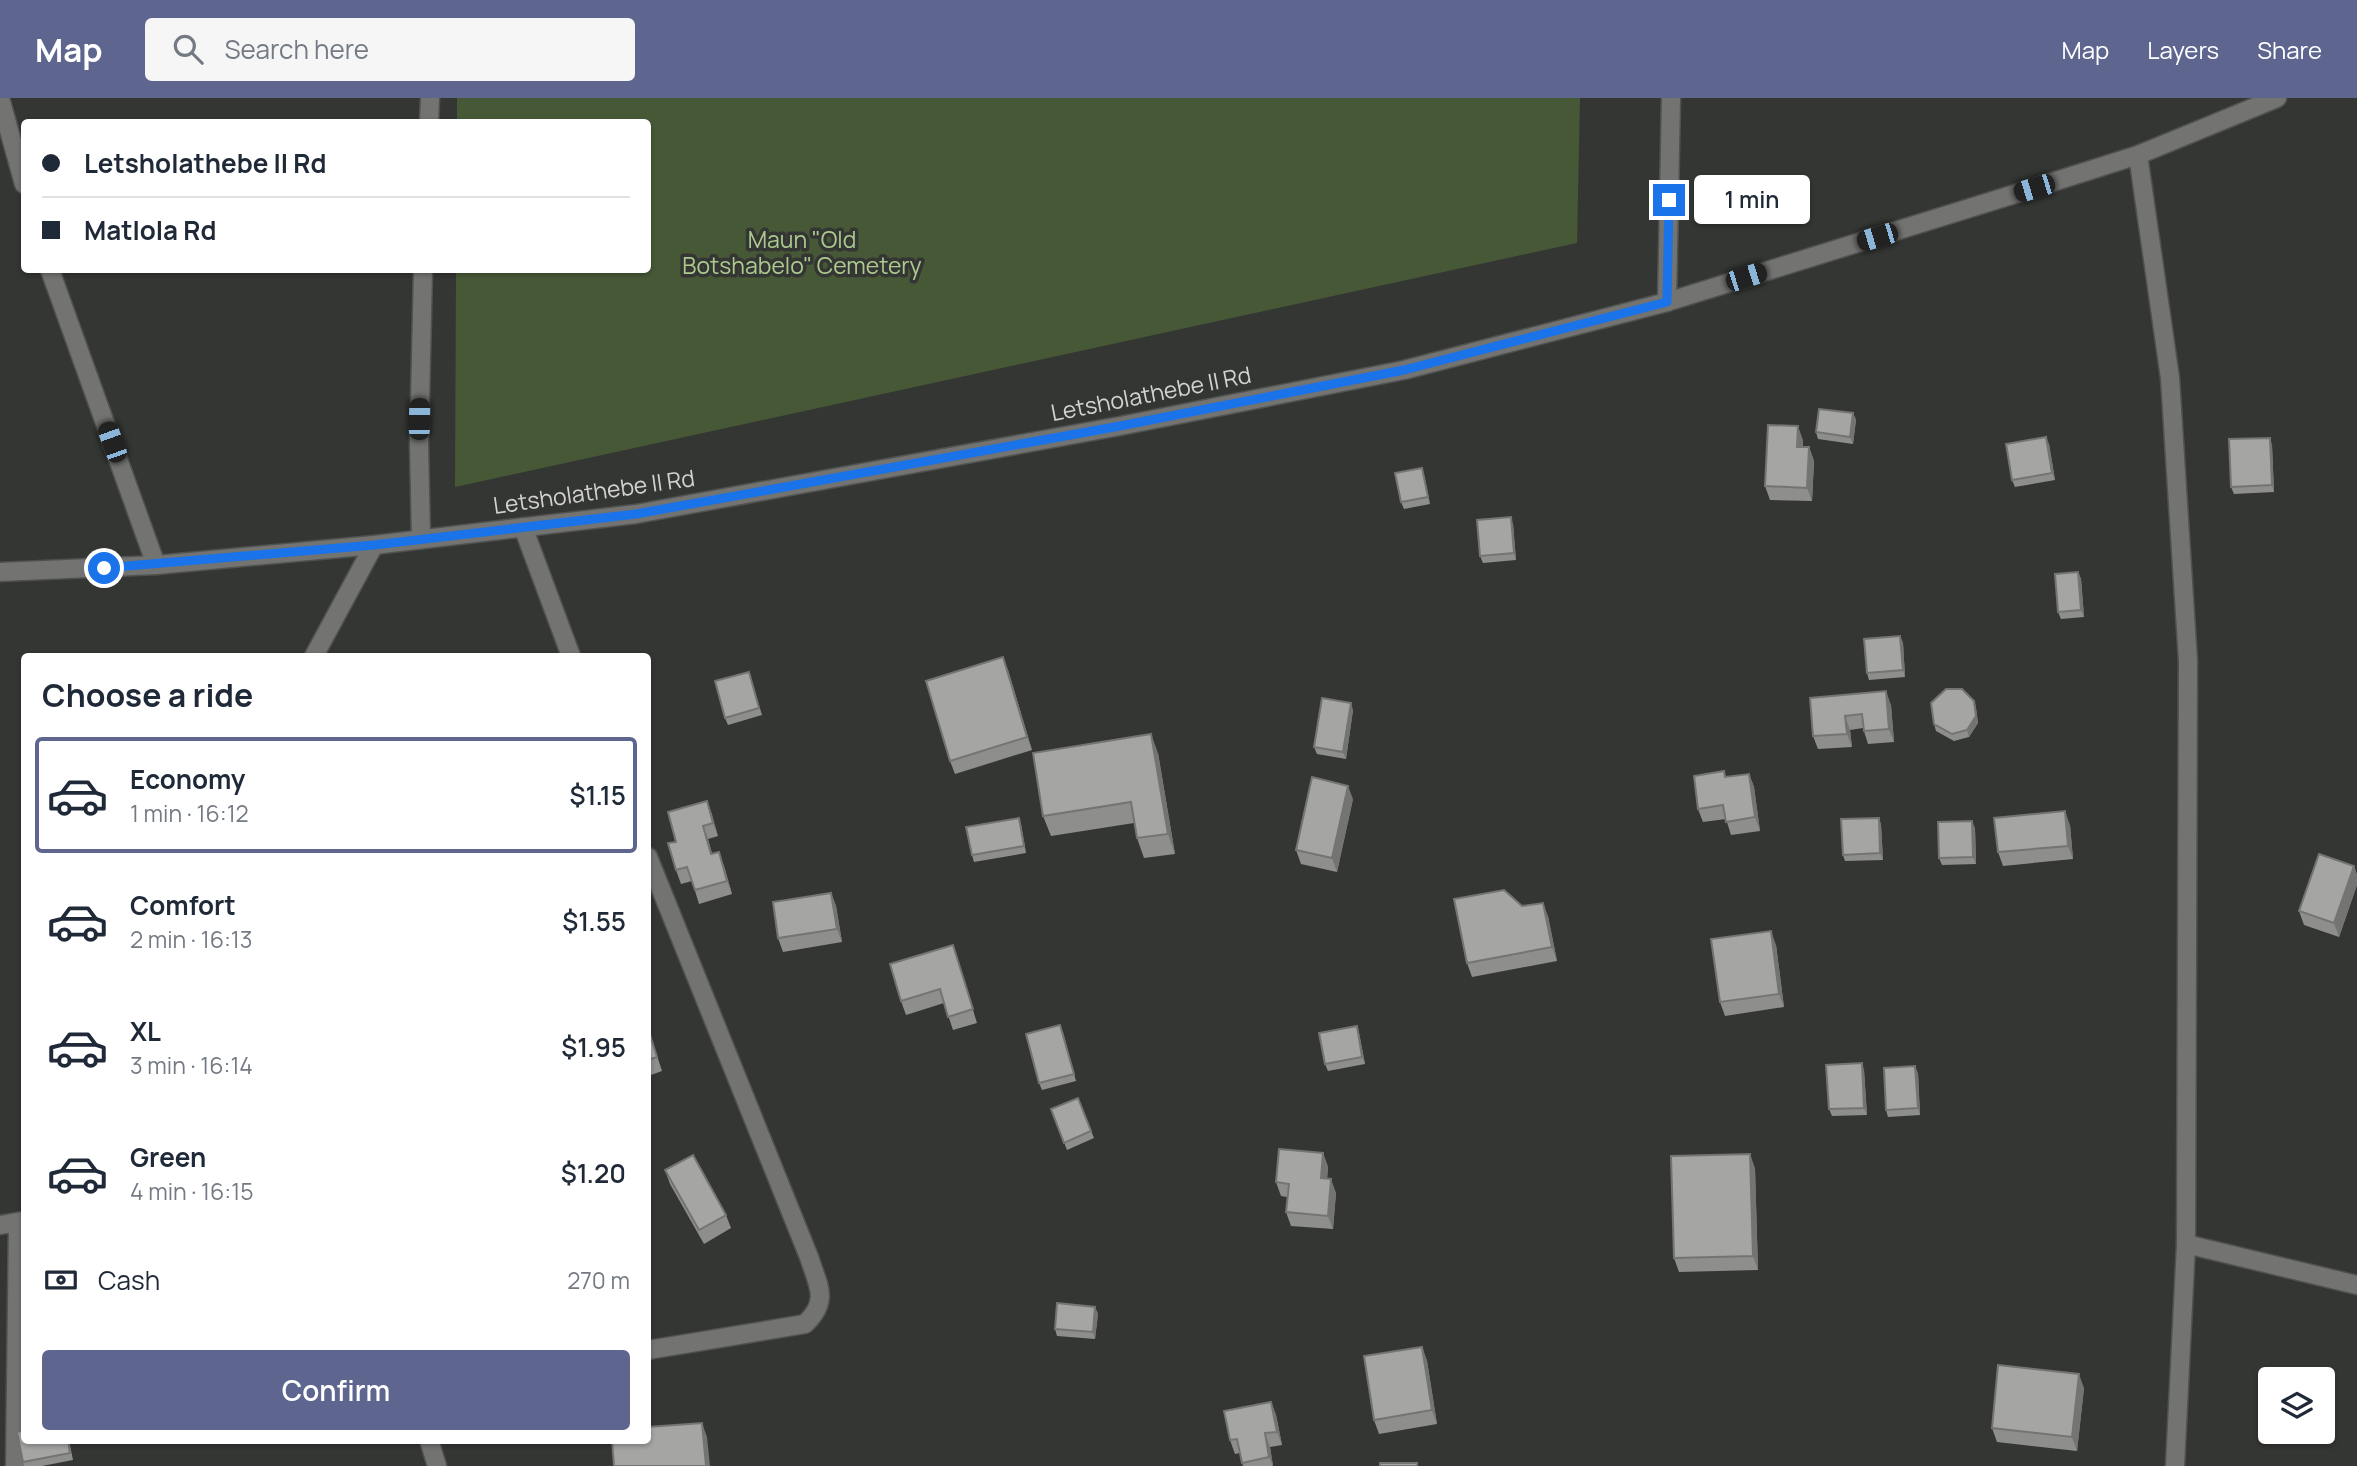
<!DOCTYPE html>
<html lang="en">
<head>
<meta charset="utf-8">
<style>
  :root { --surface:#fff; --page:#f6f6f7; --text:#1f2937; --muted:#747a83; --line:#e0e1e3; --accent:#5e6690 }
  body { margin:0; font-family:Manrope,sans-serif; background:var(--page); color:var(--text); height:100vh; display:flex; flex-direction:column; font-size:26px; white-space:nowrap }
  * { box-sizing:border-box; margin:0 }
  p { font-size:23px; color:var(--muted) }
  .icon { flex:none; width:38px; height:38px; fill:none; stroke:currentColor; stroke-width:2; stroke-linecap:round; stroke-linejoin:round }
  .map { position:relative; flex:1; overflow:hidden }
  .side { position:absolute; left:21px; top:555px; width:630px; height:791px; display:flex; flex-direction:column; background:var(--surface); border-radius:7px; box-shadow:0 2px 5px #0004 }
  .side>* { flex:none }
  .hud { position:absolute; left:21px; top:21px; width:630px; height:154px; border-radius:7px; box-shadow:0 2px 5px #0004; display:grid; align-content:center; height:154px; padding:0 21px; background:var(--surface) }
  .controls { position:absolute; left:2258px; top:1269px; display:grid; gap:14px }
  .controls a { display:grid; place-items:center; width:77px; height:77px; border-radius:7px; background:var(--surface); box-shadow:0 2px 5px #0004; font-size:35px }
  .end { position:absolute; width:32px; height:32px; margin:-16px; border:9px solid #1a73e8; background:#fff; box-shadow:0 0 0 4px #fff }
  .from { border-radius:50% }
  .bubble { position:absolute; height:49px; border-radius:7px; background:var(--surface); box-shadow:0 2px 5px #0004; font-size:23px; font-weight:600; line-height:49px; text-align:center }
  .car { position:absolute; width:21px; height:42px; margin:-21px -10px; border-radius:9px; box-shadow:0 0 5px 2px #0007; background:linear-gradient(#222 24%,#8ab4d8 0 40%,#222 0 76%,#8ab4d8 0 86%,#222 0) }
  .hud b { display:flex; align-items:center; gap:24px; height:66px; font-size:26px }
  .hud b+b { border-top:2px solid var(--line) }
  .hud i { width:18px; height:18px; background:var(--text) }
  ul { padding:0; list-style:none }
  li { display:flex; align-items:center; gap:21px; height:116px; margin:0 14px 10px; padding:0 7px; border:4px solid transparent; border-radius:7px }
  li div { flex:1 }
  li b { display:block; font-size:26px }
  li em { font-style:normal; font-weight:600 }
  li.selected { border-color:var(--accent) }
  li>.icon { width:63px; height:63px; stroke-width:1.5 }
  h2 { padding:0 21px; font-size:32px; line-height:84px }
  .pay { display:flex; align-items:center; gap:18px; height:77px; padding:0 21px; font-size:26px }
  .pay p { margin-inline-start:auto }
  .cta { display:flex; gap:14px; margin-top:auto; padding:14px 21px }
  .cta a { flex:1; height:80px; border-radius:7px; background:var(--accent); color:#fff; font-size:28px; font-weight:600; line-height:80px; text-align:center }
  header { display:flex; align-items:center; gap:42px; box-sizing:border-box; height:98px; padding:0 35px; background:var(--accent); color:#fff }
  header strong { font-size:33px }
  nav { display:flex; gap:38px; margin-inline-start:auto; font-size:24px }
  .search { width:490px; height:63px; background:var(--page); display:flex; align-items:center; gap:18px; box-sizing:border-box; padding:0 24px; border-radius:7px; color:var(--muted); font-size:26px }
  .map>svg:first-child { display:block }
  .green { fill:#475837 }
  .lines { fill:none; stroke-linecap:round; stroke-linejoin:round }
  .minor-casing { stroke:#50524f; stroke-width:21 }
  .minor { stroke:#737372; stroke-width:18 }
  .wall { fill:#8e8f8c }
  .shaded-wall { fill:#747472 }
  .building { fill:#a5a6a3; stroke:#747472; stroke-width:2 }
  .route { stroke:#1a73e8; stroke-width:9 }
  .labels { text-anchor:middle; stroke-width:7; stroke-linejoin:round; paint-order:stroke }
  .park-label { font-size:23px; fill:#acca8e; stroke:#343633 }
  .street-label { font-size:23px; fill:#d2d2d1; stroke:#343633 }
</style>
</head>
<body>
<header>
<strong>Map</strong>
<div class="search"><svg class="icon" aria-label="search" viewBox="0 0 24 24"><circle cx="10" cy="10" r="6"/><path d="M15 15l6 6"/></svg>Search here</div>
<nav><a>Map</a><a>Layers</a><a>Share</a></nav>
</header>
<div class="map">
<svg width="2357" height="1368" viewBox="0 0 2357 1368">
  <rect width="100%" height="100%" fill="#343633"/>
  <polygon class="green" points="457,0 1580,0 1577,145 455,389 456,172 648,172 648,24 457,24"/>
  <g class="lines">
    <defs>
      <g id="minor">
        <polyline points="0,0 24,86"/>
        <polyline points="429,24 430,0"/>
        <polyline points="2138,57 2170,280 2188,563 2186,1146 2175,1368"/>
        <polyline points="50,172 156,467"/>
        <polyline points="1667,204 1671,0"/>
        <polyline points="523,429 571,558"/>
        <polyline points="421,441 419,346 423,172"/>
        <polyline points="0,474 156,467 374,447 636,416 1120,328 1404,272 1667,204 2034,90 2138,57 2277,0"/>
        <polyline points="314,558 374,447"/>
        <path d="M648,759L809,1159C818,1188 830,1202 805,1226L648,1252"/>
        <polyline points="0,1127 24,1123"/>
        <polyline points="2186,1146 2357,1187"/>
        <polyline points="429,1342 437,1368"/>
        <polyline points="15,1368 18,1124"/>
      </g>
    </defs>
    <use href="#minor" class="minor-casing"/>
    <use href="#minor" class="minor"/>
  </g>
  <g class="wall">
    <polygon points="1853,315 1856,322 1853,346 1818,341 1816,334"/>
    <polygon points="1803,342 1803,349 1809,349 1814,363 1812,403 1770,402 1765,388"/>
    <polygon points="2049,346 2055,382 2015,389 2012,382"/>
    <polygon points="2272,347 2274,394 2234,396 2231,389"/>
    <polygon points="1424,377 1430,406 1404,411 1401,404"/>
    <polygon points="1513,426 1516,462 1483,465 1480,458"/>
    <polygon points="2078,474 2081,481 2084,519 2061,521 2058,514"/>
    <polygon points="1900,538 1903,545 1905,579 1869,582 1867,575"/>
    <polygon points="1008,572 1032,652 955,676 950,663"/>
    <polygon points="751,581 762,617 728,627 725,620"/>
    <polygon points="1810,600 1891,607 1894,644 1868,646 1863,630 1850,632 1852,649 1818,651 1813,638"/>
    <polygon points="1974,603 1976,610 1978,625 1969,639 1954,643 1936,633 1934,626"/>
    <polygon points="1353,612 1346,661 1317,656 1314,649"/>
    <polygon points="1158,655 1175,756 1144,760 1137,740 1134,725 1051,738 1043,718"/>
    <polygon points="1749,676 1754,689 1760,733 1731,737 1726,721 1703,724 1698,711 1726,679"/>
    <polygon points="1353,701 1337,774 1301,766 1296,752"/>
    <polygon points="707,703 718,738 708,741 712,756 724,768 732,796 699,806 692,783 681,786 676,772 676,744"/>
    <polygon points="1879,720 1881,727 1883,762 1845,763 1843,757"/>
    <polygon points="1021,727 1026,755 974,764 972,757"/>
    <polygon points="2070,727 2073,761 2003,768 1998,754"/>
    <polygon points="1975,730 1976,766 1942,767 1939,760"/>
    <polygon points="2354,768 2357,777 2357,787 2339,839 2304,827 2299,813"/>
    <polygon points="831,795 836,808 842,844 783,854 778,840"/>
    <polygon points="1548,818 1557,863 1472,879 1467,865"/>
    <polygon points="953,847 977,925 953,932 944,905 906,917 901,903"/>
    <polygon points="1776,847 1784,909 1725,918 1720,904"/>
    <polygon points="648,930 662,973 648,978"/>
    <polygon points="1063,934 1076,983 1042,992 1039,985"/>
    <polygon points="1359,935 1365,966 1328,973 1325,966"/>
    <polygon points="1864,972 1867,1017 1832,1018 1829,1011"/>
    <polygon points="1918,975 1920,1017 1888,1019 1886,1012"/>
    <polygon points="1078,1000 1094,1040 1067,1052 1051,1011"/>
    <polygon points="1323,1055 1328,1069 1327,1081 1336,1095 1333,1131 1291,1128 1286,1114 1287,1099 1281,1098 1276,1084"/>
    <polygon points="1755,1070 1758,1172 1679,1174 1674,1160"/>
    <polygon points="665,1072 726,1117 731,1130 704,1146 670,1086"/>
    <polygon points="1095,1209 1098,1216 1095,1241 1057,1238 1055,1231"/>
    <polygon points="1422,1249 1427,1263 1437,1326 1379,1336 1374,1322"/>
    <polygon points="2084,1290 2077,1353 1997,1344 1992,1330"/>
    <polygon points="1271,1304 1276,1317 1282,1347 1270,1349 1273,1368 1243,1368 1240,1355 1235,1356 1230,1342"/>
    <polygon points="69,1342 73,1362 42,1368 24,1368 23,1364"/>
  </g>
  <g class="shaded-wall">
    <polygon points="1853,315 1856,322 1853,346 1850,339"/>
    <polygon points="1798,328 1803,342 1802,363 1797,349"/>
    <polygon points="2046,339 2049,346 2055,382 2052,375"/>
    <polygon points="2270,340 2272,347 2274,394 2272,387"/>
    <polygon points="1809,349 1814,363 1812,403 1807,390"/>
    <polygon points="1422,370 1424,377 1430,406 1428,399"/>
    <polygon points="1511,419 1513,426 1516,462 1514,455"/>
    <polygon points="2078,474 2081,481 2084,519 2081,512"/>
    <polygon points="1900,538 1903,545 1905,579 1903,572"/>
    <polygon points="1003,559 1008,572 1032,652 1027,639"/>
    <polygon points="1886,593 1891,607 1894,644 1889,631"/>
    <polygon points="1974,603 1976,610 1978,625 1969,639 1967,632"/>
    <polygon points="1351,605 1353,612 1346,661 1343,654"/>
    <polygon points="1845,618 1850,632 1852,649 1847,636"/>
    <polygon points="1151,636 1158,655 1175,756 1168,736"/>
    <polygon points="1749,676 1754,689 1760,733 1755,719"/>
    <polygon points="1348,688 1353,701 1337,774 1332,760"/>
    <polygon points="707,703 712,716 718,738 713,725"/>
    <polygon points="2065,713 2070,727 2073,761 2068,748"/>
    <polygon points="1019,720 1021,727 1026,755 1024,748"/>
    <polygon points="1879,720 1881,727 1883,762 1880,755"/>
    <polygon points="1972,723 1975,730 1976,766 1973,759"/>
    <polygon points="703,728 708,741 716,770 711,756"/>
    <polygon points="719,754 724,768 732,796 727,783"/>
    <polygon points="2354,768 2357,777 2357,787 2339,839 2334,825"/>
    <polygon points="831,795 836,808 842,844 837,831"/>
    <polygon points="1543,805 1548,818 1557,863 1552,849"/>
    <polygon points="1771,833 1776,847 1784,909 1779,896"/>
    <polygon points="1357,928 1359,935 1365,966 1362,959"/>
    <polygon points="1862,965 1864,972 1867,1017 1864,1010"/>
    <polygon points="1915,968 1918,975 1920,1017 1918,1010"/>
    <polygon points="1323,1055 1328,1069 1326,1094 1321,1080"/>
    <polygon points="1750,1056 1755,1070 1758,1172 1753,1158"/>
    <polygon points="1331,1081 1336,1095 1333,1131 1328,1118"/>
    <polygon points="1095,1209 1098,1216 1095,1241 1093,1234"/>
    <polygon points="1422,1249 1427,1263 1437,1326 1432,1312"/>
    <polygon points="2079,1276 2084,1290 2077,1353 2072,1339"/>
    <polygon points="1271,1304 1276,1317 1282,1347 1277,1334"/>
    <polygon points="702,1325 707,1339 710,1368 706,1368"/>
    <polygon points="1265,1335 1270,1349 1273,1368 1269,1359"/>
  </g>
  <g class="building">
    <polygon points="316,22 344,23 344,24 316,24"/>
    <polygon points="1819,311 1853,315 1850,339 1816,334"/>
    <polygon points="1768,327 1798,328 1797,349 1809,349 1807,390 1765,388"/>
    <polygon points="2046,339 2052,375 2012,382 2006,346"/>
    <polygon points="2270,340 2272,387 2231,389 2229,341"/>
    <polygon points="1422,370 1428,399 1401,404 1395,375"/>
    <polygon points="1511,419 1514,455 1480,458 1477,422"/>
    <polygon points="2078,474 2081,512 2058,514 2055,476"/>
    <polygon points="1900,538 1903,572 1867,575 1864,541"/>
    <polygon points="1003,559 1027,639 950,663 926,583"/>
    <polygon points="749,574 759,610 725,620 715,583"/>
    <polygon points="1946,591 1962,591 1974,603 1976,618 1967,632 1952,636 1934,626 1931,605"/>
    <polygon points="1886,593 1889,631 1864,633 1862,616 1845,618 1847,636 1813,638 1810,600"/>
    <polygon points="1322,600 1351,605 1343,654 1314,649"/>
    <polygon points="1151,636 1168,736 1137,740 1131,704 1043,718 1033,655"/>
    <polygon points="1724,673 1725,679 1749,676 1755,719 1726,724 1723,707 1698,711 1694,678"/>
    <polygon points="1312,679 1348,688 1332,760 1296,752"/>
    <polygon points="707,703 713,725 703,728 711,756 719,754 727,783 695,792 687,769 676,772 668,745 676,744 668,714"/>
    <polygon points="2065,713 2068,748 1998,754 1994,720"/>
    <polygon points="1019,720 1024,748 972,757 966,729"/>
    <polygon points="1879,720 1880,755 1843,757 1841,721"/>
    <polygon points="1972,723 1973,759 1939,760 1938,724"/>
    <polygon points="2319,756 2354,768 2334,825 2299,813"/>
    <polygon points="1504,792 1522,808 1543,805 1552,849 1467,865 1454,801"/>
    <polygon points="831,795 837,831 778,840 773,804"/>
    <polygon points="1771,833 1779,896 1720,904 1711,841"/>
    <polygon points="953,847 973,911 948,919 940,891 901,903 890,866"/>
    <polygon points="1060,927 1074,976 1039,985 1026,936"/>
    <polygon points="1357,928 1362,959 1325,966 1319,935"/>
    <polygon points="648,930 657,959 648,962"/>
    <polygon points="1862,965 1864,1010 1829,1011 1826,967"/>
    <polygon points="1915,968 1918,1010 1886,1012 1884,970"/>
    <polygon points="1078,1000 1091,1033 1064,1045 1051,1011"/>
    <polygon points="1279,1051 1323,1055 1321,1080 1331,1081 1328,1118 1286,1114 1289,1086 1276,1084"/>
    <polygon points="1750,1056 1753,1158 1674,1160 1671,1058"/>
    <polygon points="693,1057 726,1117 699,1132 665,1072"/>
    <polygon points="1057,1205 1095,1209 1093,1234 1055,1231"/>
    <polygon points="1422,1249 1432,1312 1374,1322 1364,1258"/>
    <polygon points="1998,1267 2079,1276 2072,1339 1992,1330"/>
    <polygon points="1271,1304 1277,1334 1265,1335 1269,1359 1242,1365 1237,1341 1230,1342 1224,1313"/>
    <polygon points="702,1325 706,1368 614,1368 612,1342 648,1342 648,1329"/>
    <polygon points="24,1332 24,1342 68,1342 70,1355 23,1364 17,1334"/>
    <rect x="1380" y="1365" width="37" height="3"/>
  </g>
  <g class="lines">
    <polyline class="route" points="104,470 374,447 636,416 1120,328 1404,272 1667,204 1669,102"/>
  </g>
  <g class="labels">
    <g class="park-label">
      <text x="802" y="150">Maun "Old<tspan x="802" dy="26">Botshabelo" Cemetery</tspan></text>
    </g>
    <g class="street-label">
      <text transform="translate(1151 296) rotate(-11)" y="8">Letsholathebe II Rd</text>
      <text transform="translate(594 394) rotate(-8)" y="8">Letsholathebe II Rd</text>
    </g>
  </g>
</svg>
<div class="controls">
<a><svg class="icon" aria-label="layers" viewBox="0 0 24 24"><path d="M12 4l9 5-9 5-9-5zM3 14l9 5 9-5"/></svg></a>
</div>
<i class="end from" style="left:104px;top:470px"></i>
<i class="end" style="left:1669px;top:102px"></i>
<div class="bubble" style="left:1694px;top:77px;width:116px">1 min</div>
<i class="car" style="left:2034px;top:90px;rotate:253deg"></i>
<i class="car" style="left:1877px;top:139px;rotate:253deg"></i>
<i class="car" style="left:1746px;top:179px;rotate:72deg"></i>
<i class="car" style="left:419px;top:321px;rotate:1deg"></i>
<i class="car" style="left:112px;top:344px;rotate:340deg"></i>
<div class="hud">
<b><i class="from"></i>Letsholathebe II Rd</b>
<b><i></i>Matlola Rd</b>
</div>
<section class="side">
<h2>Choose a ride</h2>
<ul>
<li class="selected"><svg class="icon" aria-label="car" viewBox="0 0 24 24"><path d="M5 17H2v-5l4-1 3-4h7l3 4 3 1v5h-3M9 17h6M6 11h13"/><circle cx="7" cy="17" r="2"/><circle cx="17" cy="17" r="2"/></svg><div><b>Economy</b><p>1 min · 16:12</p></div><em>$1.15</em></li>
<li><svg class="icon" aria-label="car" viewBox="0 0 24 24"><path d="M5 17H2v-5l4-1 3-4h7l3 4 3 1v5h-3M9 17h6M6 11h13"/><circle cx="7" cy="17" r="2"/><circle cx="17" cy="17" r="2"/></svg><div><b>Comfort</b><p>2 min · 16:13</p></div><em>$1.55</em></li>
<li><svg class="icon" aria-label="car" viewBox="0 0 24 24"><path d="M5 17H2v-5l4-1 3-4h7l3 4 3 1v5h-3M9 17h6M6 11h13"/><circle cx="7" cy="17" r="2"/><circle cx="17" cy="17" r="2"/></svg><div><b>XL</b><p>3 min · 16:14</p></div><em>$1.95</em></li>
<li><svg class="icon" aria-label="car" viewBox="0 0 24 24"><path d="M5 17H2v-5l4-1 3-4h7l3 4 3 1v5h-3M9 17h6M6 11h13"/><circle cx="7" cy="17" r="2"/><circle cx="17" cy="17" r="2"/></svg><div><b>Green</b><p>4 min · 16:15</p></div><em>$1.20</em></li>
</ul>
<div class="pay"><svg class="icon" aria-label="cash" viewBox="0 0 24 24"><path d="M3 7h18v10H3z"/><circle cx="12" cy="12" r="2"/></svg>Cash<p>270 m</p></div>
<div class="cta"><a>Confirm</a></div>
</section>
</div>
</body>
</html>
